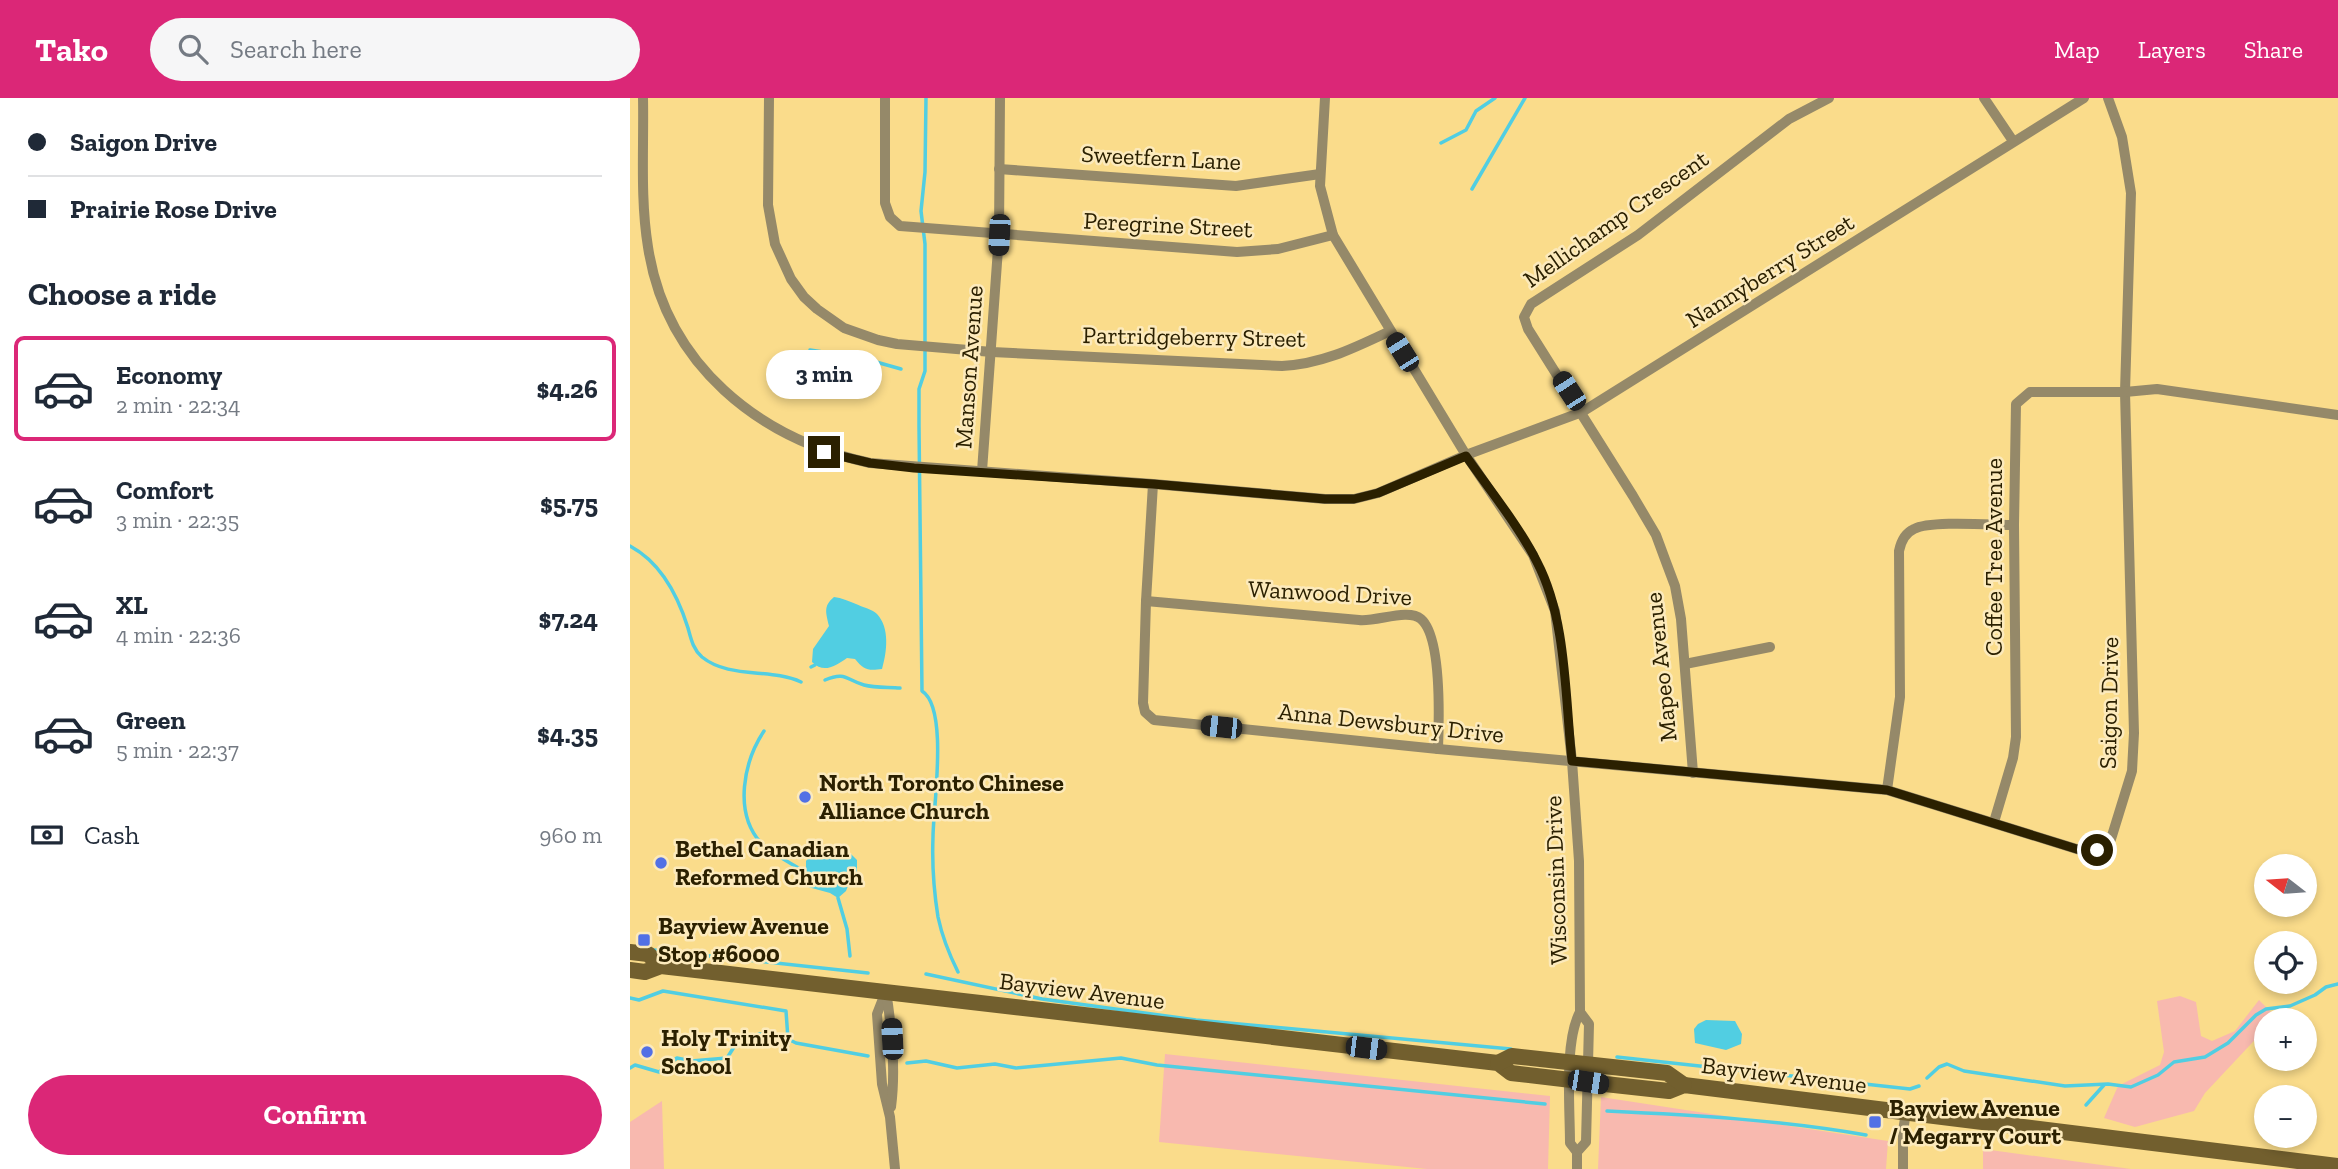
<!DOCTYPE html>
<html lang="en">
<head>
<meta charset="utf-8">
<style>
  :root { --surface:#fff; --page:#f6f6f7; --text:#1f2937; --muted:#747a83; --line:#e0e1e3; --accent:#db2777 }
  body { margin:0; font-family:"Zilla Slab",serif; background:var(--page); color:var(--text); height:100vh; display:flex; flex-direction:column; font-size:26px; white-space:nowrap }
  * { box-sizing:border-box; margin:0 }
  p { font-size:23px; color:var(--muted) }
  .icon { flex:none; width:38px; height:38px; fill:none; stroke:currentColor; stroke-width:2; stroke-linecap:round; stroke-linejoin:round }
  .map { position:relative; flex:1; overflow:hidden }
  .drawer { display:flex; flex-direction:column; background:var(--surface); width:630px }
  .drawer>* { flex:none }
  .top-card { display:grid; align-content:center; height:154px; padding:0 28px; background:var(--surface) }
  .needle { width:46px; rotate:287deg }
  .buttons { position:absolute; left:1624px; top:756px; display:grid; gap:14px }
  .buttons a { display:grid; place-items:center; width:63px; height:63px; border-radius:50%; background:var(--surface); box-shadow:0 4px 10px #0003; font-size:35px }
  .end { position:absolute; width:32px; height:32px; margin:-16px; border:9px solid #2b2000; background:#fff; box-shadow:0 0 0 4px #fff }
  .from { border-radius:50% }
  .bubble { position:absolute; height:49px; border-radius:24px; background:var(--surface); box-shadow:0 4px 10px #0003; font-size:23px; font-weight:700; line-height:49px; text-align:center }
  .car { position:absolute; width:21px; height:42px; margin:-21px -10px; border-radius:9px; box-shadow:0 0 5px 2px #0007; background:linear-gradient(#222 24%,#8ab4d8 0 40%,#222 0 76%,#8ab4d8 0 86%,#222 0) }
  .top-card b { display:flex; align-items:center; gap:24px; height:66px; font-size:26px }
  .top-card b+b { border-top:2px solid var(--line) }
  .top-card i { width:18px; height:18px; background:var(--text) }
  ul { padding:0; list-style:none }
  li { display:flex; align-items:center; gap:21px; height:105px; margin:0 14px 10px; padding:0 14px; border:4px solid transparent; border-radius:10px }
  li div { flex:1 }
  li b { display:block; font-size:26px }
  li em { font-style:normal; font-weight:700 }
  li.active { border-color:var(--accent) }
  li>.icon { width:63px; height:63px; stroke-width:1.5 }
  h2 { padding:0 28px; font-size:32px; line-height:84px }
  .pay { display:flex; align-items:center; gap:18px; height:77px; padding:0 28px; font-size:26px }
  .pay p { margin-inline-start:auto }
  .cta { display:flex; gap:14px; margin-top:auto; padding:14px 28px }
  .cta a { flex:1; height:80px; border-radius:42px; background:var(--accent); color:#fff; font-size:28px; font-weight:700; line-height:80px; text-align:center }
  header { display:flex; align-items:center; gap:42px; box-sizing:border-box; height:98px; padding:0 35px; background:var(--accent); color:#fff }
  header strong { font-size:33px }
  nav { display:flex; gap:38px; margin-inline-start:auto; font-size:24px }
  .search { width:490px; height:63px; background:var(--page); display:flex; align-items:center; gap:18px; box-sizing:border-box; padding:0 24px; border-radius:38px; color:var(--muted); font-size:26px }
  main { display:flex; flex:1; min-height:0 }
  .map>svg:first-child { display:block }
  .green { fill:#f8b9af }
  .water { fill:#51cee2 }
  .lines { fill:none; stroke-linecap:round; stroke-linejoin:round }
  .stream { stroke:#51cee2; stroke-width:3.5 }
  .minor { stroke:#958969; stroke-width:10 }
  .secondary { stroke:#725f2e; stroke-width:16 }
  .route { stroke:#2b2000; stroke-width:9 }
  .poi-dot { fill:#5270e5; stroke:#fceabc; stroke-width:2.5 }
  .labels { text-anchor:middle; stroke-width:5; stroke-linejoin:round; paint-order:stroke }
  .street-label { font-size:24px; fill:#2b2000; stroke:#fceabc }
  .poi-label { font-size:24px; font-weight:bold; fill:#2b2000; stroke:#fceabc; text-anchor:start }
</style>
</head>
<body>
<header>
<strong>Tako</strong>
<div class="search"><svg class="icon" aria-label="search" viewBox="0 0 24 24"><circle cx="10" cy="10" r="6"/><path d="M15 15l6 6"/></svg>Search here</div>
<nav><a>Map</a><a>Layers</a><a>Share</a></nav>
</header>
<main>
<section class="drawer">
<div class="top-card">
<b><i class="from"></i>Saigon Drive</b>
<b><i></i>Prairie Rose Drive</b>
</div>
<h2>Choose a ride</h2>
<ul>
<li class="active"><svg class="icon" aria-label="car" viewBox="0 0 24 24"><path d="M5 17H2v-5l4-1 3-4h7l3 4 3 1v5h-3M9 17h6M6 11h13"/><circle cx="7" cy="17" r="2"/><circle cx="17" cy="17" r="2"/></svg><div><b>Economy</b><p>2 min · 22:34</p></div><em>$4.26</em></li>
<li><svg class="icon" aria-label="car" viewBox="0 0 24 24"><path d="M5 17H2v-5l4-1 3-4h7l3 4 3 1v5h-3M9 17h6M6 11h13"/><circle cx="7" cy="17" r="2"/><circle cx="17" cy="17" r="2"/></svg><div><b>Comfort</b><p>3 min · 22:35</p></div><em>$5.75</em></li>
<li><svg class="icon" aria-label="car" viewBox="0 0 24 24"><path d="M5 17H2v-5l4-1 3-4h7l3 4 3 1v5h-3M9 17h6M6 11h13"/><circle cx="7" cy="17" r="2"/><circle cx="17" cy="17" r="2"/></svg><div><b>XL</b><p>4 min · 22:36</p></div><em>$7.24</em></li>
<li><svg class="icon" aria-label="car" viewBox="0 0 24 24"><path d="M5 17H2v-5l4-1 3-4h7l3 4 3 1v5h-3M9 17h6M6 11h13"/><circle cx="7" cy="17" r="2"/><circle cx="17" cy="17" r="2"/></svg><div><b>Green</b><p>5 min · 22:37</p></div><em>$4.35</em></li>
</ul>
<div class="pay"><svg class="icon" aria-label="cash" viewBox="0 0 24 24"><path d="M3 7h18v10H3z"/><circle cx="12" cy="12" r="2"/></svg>Cash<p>960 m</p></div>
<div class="cta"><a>Confirm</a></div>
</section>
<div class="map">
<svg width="1708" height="1071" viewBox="0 0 1708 1071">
  <rect width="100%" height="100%" fill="#fadc8b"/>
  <g class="green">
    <polygon points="1550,898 1566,904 1571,938 1582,943 1605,933 1629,902 1641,914 1642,922 1636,922 1636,930 1575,995 1564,1013 1505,1029 1474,1020 1488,988 1530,967 1534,954 1527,903"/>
    <polygon points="535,956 920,998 918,1071 797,1071 529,1044"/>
    <polygon points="971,999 1258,1043 1256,1071 968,1071"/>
    <polygon points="32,1003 34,1071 0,1071 0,1024"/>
    <polygon points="1353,1051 1501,1071 1353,1071"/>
  </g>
  <g class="water">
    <path d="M204,499C212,500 218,503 226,506C232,509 242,511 247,516C260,530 257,554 252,571C238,573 234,572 225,561L217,560C205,568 194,576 182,564L183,551L199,528C196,515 193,508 204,499Z"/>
    <path d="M209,751L221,756L227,762V774L223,775L216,793L208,800L200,795L178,789L171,779L172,772L176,769V763L179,759C191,762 201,761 209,751Z"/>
    <polygon points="1076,922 1105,923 1112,936 1111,946 1096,952 1065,945 1064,931 1068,926"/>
  </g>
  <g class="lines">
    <g class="stream">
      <path d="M296,0L295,74L291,113L295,146V273L289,291V328L292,593C319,610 303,710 303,739C302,764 304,794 308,819C312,838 319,856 328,874"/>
      <polyline points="811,45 836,32 846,13 865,0"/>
      <polyline points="842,91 895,0"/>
      <polyline points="180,252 232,260 271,271"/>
      <path d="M0,448C30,464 48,498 58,530C61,541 63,551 72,559C99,581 141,570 171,584"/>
      <polyline points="181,569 185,567"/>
      <path d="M195,582C216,573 216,582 234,587C245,590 259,589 270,590"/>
      <path d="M134,633C114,663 103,714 131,745C142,756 159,764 172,772"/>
      <polyline points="208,800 217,831 220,858"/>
      <polyline points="24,852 238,875"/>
      <polyline points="296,876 412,901 566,922 881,951"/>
      <polyline points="0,900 9,902 33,893 156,913 158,941"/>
      <polyline points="987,959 1280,991 1289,988"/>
      <polyline points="277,965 296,963 327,970 365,966 386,970 491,960 527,967 915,1006"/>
      <polyline points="0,970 5,967 29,974 47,960 61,963 97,960 104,949 129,936 152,938 166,945 238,958"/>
      <polyline points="1297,980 1309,969 1317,966 1334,973 1435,988 1478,986 1501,989 1528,977 1544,964 1575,959 1598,945 1626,917 1636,911 1660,908 1685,897 1696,889 1708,886"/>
      <polyline points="1456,1007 1474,987"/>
      <path d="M977,1013C1063,1017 1151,1022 1236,1037"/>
    </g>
    <g class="minor">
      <path d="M13,0C14,49 10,100 18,149C36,267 129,341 240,365L523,386L695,401H724L748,395L836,357L952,314L1454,0"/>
      <path d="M139,0L138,107L145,146L161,181L174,199L187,211L214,230L248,242L267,246L362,254L652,268C692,266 724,250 760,233"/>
      <polyline points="255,0 255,105 260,119 270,128 607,154 648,151 703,137"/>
      <path d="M695,0L690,88L703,137L836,357L903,457L925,513L942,663L949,763L950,914C934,943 940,1010 940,1045L947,1054V1071"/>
      <polyline points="1354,0 1383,43"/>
      <polyline points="369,71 606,88 690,76"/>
      <polyline points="352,373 369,137 370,0"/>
      <polyline points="523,386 516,503 513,605 515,614 524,622 808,651 1257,692 1453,753 1469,752 1481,741 1502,673 1504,635 1495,294 1501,95 1492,39 1478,0"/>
      <path d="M516,503C587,509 658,516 729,522C747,524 778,510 791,521C812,539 809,625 808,651"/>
      <polyline points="1055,566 1140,549"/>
      <polyline points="1063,675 1051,521 1045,488 1036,464 1026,437 1003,398 898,231 894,219 901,206 1008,137 1159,21 1199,0"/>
      <path d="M1257,692L1270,599L1269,453C1271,443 1275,435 1284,431C1300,422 1363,427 1384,427"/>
      <polyline points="1364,724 1383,660 1386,639 1384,427 1386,306 1400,294 1495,294 1527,291 1708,317"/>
      <polyline points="256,893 247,916 252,986 260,1019 265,1071"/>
      <path d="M256,893C262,931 266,971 261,1009"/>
      <polyline points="947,1054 956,1044 959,926 950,914"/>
      <polyline points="1273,1071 1273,1033 1276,1014"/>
    </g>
    <g class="secondary">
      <polyline points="0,854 18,856 31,868"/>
      <polyline points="0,872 15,874 31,868 868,965 881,975 975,986 1039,993 1054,987 1708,1068"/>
      <polyline points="868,965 882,958 1037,975 1054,987"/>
    </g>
  </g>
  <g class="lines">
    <path class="route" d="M194,354L240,365L284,370L523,386L695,401H724L748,395L836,358C859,391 889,428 907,464C937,521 935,600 942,663L1257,692L1453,753L1467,752"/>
  </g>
  <g class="poi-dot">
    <circle cx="175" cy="699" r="7"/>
    <circle cx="31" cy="765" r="7"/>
    <rect x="7" y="835" width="14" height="14" rx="3.5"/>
    <circle cx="17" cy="954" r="7"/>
    <rect x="1238" y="1017" width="14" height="14" rx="3.5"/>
  </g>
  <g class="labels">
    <g class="street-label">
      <text transform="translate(531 60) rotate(3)" y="8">Sweetfern Lane</text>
      <text transform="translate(986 121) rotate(-35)" y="8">Mellichamp Crescent</text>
      <text transform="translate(538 127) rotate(3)" y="8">Peregrine Street</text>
      <text transform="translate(1140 173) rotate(-32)" y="8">Nannyberry Street</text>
      <text transform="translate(564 239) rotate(1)" y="8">Partridgeberry Street</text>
      <text transform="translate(339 269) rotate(-86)" y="8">Manson Avenue</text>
      <text transform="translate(1364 459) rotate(-90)" y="8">Coffee Tree Avenue</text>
      <text transform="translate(700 495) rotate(3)" y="8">Wanwood Drive</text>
      <text transform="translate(1031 569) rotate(-96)" y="8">Mapeo Avenue</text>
      <text transform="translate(1479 605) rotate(-89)" y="8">Saigon Drive</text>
      <text transform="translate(761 625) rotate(6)" y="8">Anna Dewsbury Drive</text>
      <text transform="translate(926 782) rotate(-92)" y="8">Wisconsin Drive</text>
      <text transform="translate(452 893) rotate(7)" y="8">Bayview Avenue</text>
      <text transform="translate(1154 977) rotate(7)" y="8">Bayview Avenue</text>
    </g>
    <g class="poi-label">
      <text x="189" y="693">North Toronto Chinese<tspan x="189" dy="28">Alliance Church</tspan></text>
      <text x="45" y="759">Bethel Canadian<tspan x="45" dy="28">Reformed Church</tspan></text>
      <text x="28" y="836">Bayview Avenue<tspan x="28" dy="28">Stop #6000</tspan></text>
      <text x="31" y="948">Holy Trinity<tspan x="31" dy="28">School</tspan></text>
      <text x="1259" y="1018">Bayview Avenue<tspan x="1259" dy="28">/ Megarry Court</tspan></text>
    </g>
  </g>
</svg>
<div class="buttons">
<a><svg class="needle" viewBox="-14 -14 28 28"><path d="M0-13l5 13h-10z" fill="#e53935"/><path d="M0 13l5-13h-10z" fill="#747a83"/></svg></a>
<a><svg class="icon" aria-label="locate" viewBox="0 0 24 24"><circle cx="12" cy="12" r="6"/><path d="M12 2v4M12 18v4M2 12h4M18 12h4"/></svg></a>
<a>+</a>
<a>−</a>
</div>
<i class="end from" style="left:1467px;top:752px"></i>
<i class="end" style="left:194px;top:354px"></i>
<div class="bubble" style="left:136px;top:252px;width:116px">3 min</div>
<i class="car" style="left:369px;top:137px;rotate:183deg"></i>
<i class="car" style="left:772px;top:254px;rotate:328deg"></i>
<i class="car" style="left:939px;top:293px;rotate:327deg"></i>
<i class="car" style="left:591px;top:629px;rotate:276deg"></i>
<i class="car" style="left:262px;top:941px;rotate:357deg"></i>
<i class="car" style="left:736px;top:950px;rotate:97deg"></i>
<i class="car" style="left:958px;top:984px;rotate:99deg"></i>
</div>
</main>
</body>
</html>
